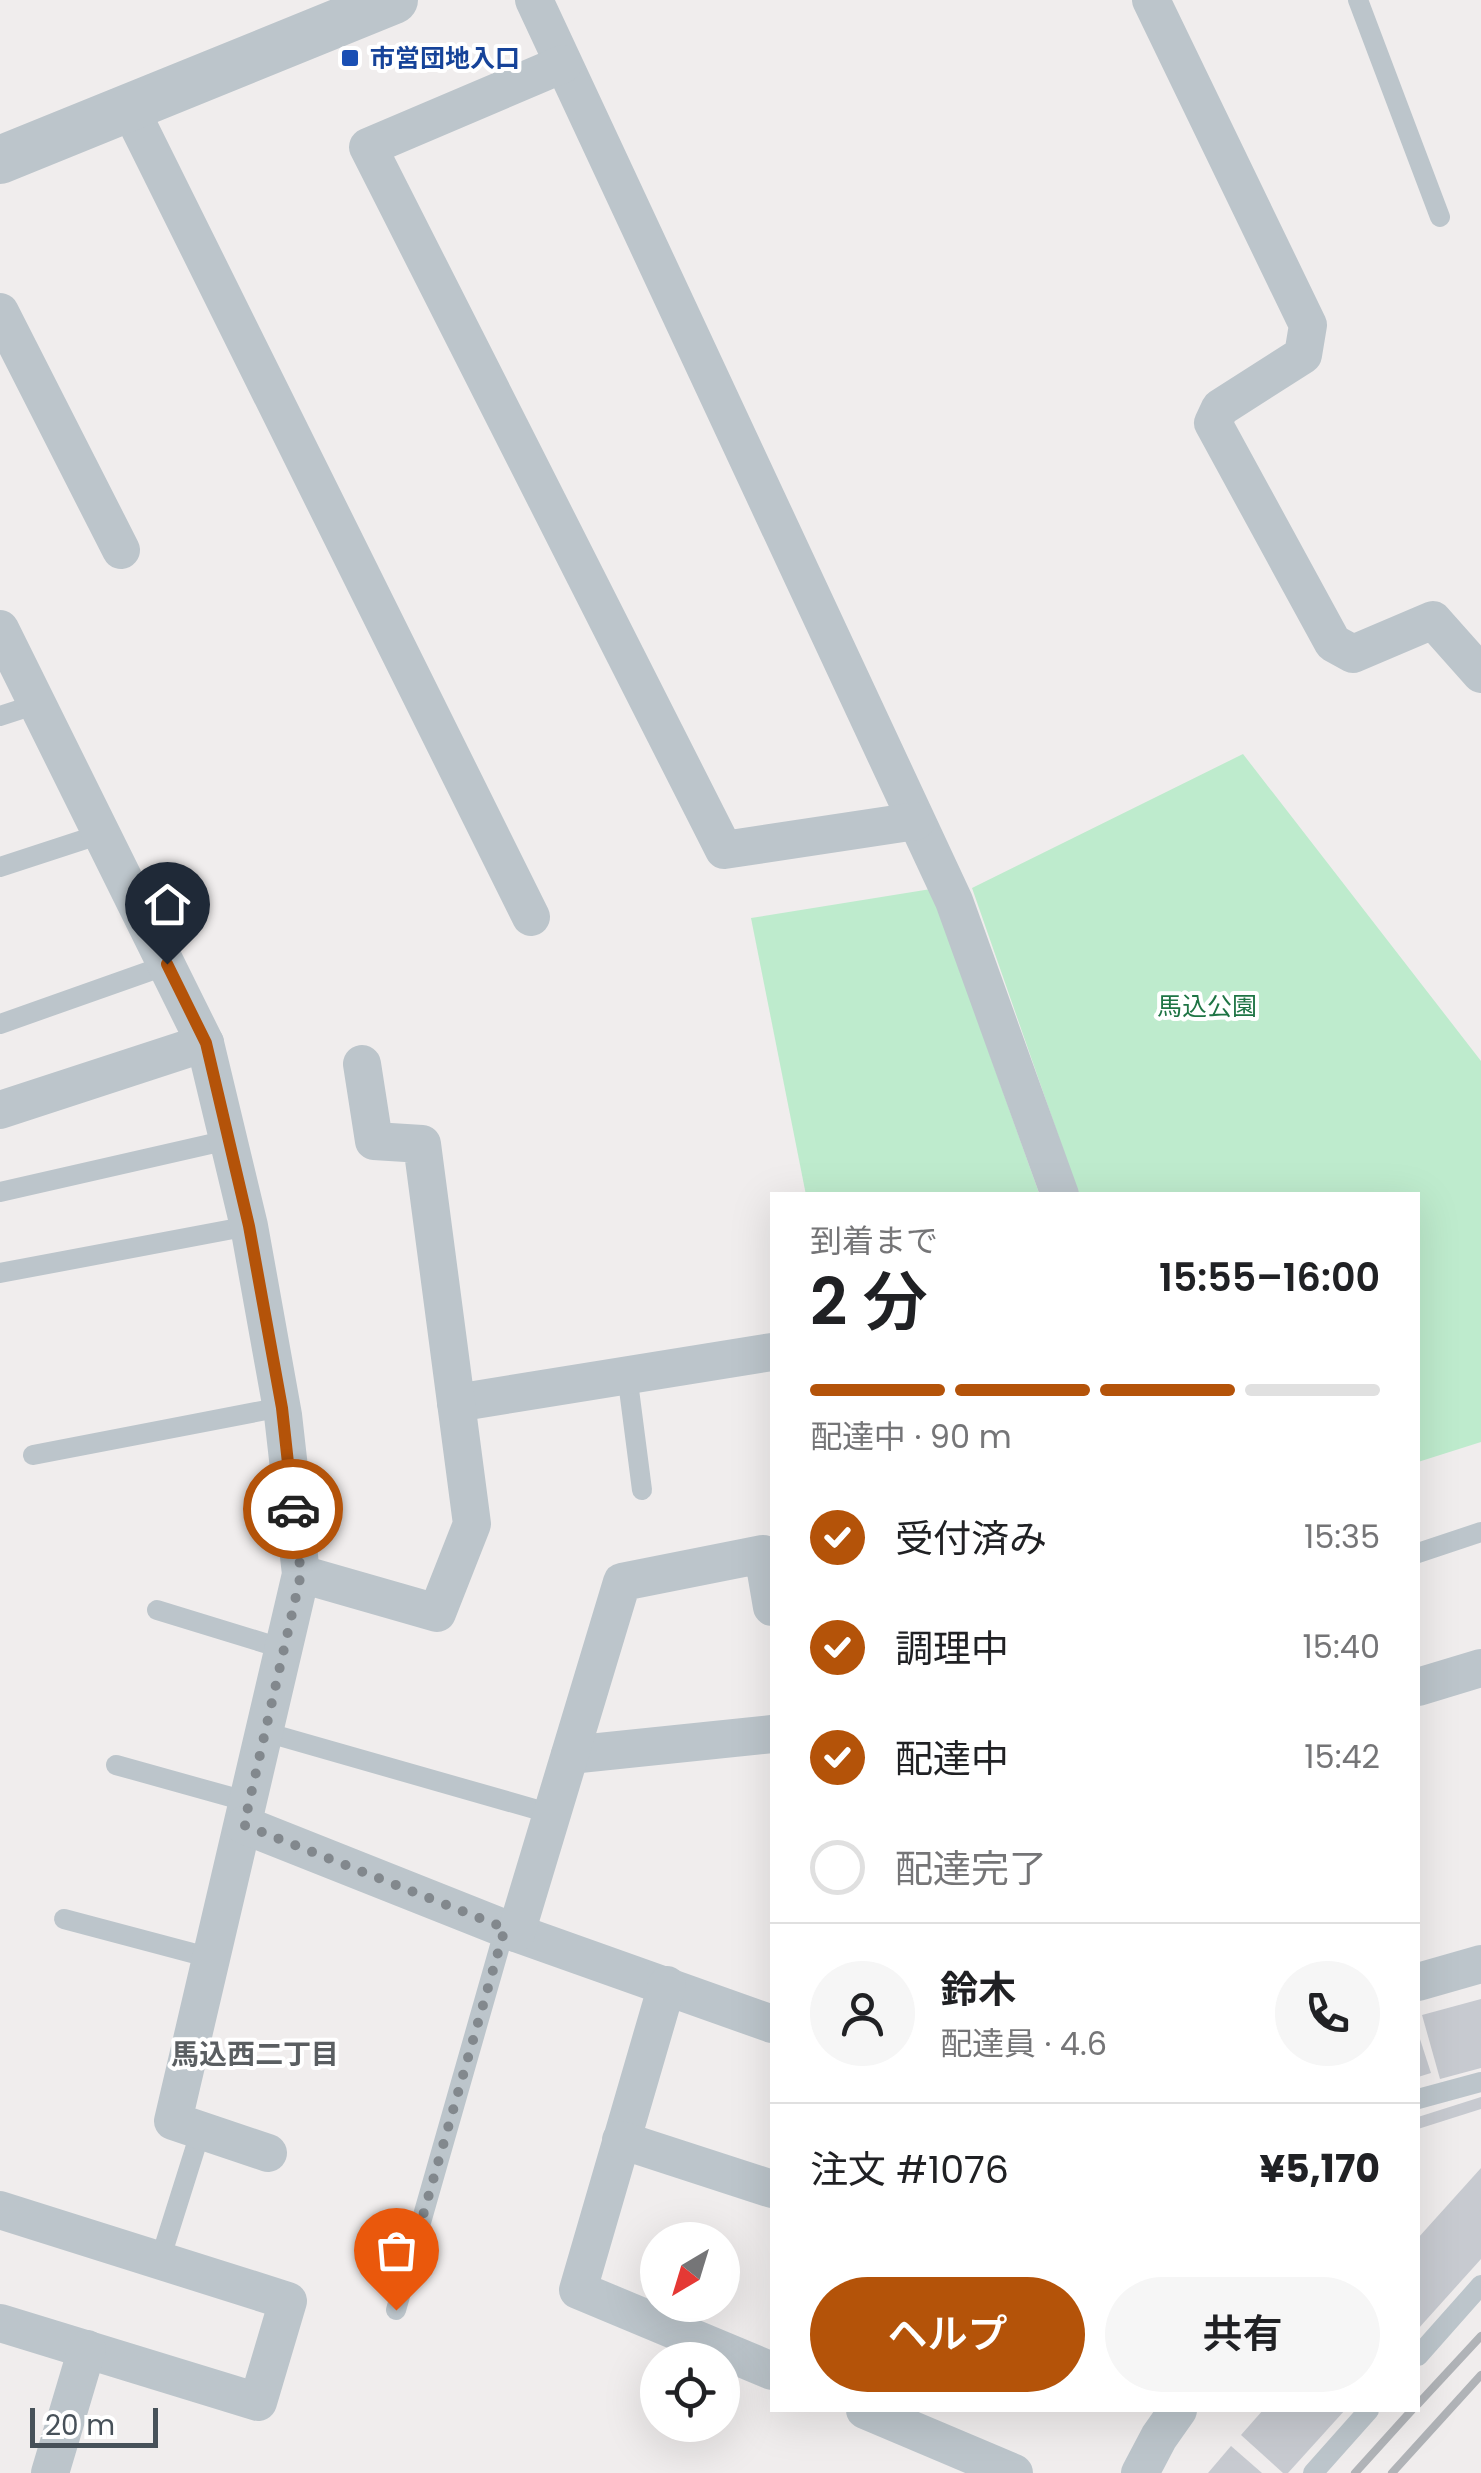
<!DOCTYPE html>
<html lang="ja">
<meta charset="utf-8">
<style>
:root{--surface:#fff;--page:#f6f6f6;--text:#202124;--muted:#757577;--line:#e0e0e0;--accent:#b45309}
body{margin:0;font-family:Poppins,"Noto Sans JP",sans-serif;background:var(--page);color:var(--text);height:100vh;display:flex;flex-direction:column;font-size:38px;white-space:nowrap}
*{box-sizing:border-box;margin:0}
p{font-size:32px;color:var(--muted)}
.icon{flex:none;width:55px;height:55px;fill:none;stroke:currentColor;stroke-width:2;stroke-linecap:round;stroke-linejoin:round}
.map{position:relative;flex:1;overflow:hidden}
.side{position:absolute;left:770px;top:1192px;width:650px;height:1220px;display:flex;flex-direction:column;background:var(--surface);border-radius:0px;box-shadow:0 10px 40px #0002}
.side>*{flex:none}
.needle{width:65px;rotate:218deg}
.controls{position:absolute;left:640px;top:2222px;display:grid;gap:20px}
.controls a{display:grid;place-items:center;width:100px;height:100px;border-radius:50%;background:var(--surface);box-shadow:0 10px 40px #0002;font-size:50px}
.scale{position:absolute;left:30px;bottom:25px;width:128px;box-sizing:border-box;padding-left:10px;border:5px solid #475159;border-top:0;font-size:28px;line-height:35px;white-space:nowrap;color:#475159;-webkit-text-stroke:8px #fff;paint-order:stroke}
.pin{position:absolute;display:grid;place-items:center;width:85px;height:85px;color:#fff;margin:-102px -42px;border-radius:50% 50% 50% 0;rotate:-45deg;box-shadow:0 0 10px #0007}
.pin .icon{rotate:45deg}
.courier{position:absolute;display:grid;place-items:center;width:100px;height:100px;margin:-50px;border:8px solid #b45309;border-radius:50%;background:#fff;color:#222;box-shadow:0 2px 12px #0007}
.summary em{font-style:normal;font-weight:600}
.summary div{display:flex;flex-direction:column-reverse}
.summary{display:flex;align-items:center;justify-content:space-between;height:170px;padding:0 40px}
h1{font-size:65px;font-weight:600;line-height:75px}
.bar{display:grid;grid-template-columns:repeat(4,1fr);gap:15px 10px;align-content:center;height:120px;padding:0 40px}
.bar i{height:12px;border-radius:8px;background:var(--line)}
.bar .active{background:var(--accent)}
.bar p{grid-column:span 4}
.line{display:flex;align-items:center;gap:25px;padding:0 40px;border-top:2px solid var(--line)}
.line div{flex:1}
.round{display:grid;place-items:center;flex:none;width:105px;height:105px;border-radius:52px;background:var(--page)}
ol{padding:0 40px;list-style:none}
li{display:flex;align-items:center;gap:30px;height:110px}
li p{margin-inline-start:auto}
li .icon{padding:10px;border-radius:50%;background:var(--accent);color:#fff;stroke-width:4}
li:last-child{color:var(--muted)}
li i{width:55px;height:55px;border:5px solid var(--line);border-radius:50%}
.cta{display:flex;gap:20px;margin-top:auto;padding:20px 40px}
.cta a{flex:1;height:115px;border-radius:60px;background:var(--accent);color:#fff;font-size:40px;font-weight:600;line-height:115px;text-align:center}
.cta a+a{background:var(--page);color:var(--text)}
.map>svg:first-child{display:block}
</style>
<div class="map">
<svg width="1481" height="2473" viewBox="0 0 1481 2473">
<rect width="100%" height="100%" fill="#f0eded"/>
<!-- green -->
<g fill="#beebcd">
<path d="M1243,754l238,307v381l-63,20v-267h-339l-107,-307z"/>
<path d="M931,889l108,304 -15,2h-218l-55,-277z"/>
</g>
<!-- building -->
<g fill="#c7cad0">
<path d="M1481,1999v69l-41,11 -18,-64z"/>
<path d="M1418,2033l13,40 -13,4z"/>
<path d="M1481,2097v12l-63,20v-12z"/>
<path d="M1481,2168v91l-63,70v-91z"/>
<path d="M1263,2410h82l-57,63h-5l-42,-38z"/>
<path d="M1231,2446l31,27h-54z"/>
</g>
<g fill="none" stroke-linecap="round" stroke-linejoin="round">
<!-- service -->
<g stroke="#bcc5cb" stroke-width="20">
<path d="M1358,0l82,217"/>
<path d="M0,716l37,-12"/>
<path d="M0,867l101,-33"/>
<path d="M0,1024l167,-59"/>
<path d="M0,1192l228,-52"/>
<path d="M0,1273l249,-47"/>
<path d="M627,1374l15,116"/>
<path d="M33,1455l249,-48"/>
<path d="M1418,1553l63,-21"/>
<path d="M157,1610l127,39"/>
<path d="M265,1732l287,82"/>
<path d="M116,1765l133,37"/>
<path d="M64,1919l147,39"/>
<path d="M1418,2099l63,-17"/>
<path d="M160,2260l41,-130"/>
<path d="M396,2310l109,-382"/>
<path d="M1418,2356l63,-71"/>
<path d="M1313,2473l56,-63"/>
</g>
<!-- minor -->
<g stroke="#bcc5cb" stroke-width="38">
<path d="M534,0l420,901 106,294"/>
<path d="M1151,0l157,325 -5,30 -83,53 -7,15 120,220 20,11 80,-34 48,54"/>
<path d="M563,64l-195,83 356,703 192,-29"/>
<path d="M129,107l402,810"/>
<path d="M0,312l121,238"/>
<path d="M0,629l205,414 44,183 34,189 18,159 -128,547 95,32"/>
<path d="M0,1110l205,-67"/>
<path d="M456,1403l316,-51"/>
<path d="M301,1574l136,39 35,-89 -50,-380 -48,-3 -12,-77"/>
<path d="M1418,1687l63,-19"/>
<path d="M570,1755l202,-21"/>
<path d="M244,1825l272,108 256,91"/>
<path d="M516,1933l106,-351 141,-28 9,53"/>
<path d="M1418,1982l63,-18"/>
<path d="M667,1985l-89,305 194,81"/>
<path d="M621,2140l151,49"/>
<path d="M0,2210l288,91 -30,101 -258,-79"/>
<path d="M865,2410l149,63"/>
<path d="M50,2473l37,-124"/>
<path d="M1140,2473l19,-36 19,-27"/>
</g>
<!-- tertiary -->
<path stroke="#bcc5cb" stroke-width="48" d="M0,160l394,-160"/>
<!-- rail -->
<g stroke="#b0b3b7" stroke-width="8">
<path d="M1418,2404l63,-68"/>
<path d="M1355,2473l57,-63"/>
<path d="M1392,2473l89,-98"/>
</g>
</g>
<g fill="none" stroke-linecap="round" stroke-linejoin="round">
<!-- done -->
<path stroke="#82888d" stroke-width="10" stroke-dasharray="0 18" d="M293,1509l8,65 -57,251 261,103 -109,382"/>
<!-- route -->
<path stroke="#b45309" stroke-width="12" d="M167,964l39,79 43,183 33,182 11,101"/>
</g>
<!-- markers -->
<rect fill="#1a4fb4" stroke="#fff" stroke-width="4" x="340" y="48" width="20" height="20" rx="5"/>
<g text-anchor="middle" stroke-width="8" stroke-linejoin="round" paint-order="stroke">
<!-- transit labels -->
<g font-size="25" font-weight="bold" fill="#164399" stroke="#fff" text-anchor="start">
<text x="370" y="67">市営団地入口</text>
</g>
<!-- park labels -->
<g font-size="25" fill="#1e7444" stroke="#fff">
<text x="1207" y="1015">馬込公園</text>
</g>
<!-- neighbourhood labels -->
<g font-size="28" font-weight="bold" fill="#5a5e61" stroke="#fff">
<text x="255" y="2064">馬込西二丁目</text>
</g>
</g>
</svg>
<div class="controls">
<a><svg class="needle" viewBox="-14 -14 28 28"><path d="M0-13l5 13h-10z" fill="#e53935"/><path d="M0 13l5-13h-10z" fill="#757577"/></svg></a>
<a><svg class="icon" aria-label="locate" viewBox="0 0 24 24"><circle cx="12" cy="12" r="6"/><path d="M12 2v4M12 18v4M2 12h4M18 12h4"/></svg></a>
</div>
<div class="scale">20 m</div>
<div class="pin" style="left:396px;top:2310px;background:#ea580c"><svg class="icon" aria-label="bag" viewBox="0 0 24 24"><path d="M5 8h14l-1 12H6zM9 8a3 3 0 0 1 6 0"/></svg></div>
<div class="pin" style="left:167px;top:964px;background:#1f2937"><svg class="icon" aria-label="home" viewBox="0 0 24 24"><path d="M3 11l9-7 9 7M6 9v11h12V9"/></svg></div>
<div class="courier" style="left:293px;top:1509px"><svg class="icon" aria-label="car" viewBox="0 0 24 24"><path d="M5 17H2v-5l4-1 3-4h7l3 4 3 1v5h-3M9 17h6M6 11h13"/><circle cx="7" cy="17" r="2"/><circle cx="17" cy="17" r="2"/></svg></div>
<section class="side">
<div class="summary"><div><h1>2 分</h1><p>到着まで</p></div><em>15:55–16:00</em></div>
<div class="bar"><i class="active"></i><i class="active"></i><i class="active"></i><i></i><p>配達中 · 90 m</p></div>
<ol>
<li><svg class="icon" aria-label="check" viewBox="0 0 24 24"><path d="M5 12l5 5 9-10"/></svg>受付済み<p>15:35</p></li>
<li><svg class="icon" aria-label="check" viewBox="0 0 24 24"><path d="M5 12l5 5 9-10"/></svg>調理中<p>15:40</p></li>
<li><svg class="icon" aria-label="check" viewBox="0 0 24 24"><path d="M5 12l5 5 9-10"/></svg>配達中<p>15:42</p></li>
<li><i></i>配達完了</li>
</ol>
<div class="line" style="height:180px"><a class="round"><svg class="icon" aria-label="person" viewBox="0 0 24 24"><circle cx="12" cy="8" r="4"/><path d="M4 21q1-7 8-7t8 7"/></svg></a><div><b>鈴木</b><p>配達員 · 4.6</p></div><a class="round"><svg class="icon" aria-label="phone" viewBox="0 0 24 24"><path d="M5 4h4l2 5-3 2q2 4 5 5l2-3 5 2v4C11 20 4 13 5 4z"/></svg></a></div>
<div class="line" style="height:130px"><div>注文 #1076</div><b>¥5,170</b></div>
<div class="cta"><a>ヘルプ</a><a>共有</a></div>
</section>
</div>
